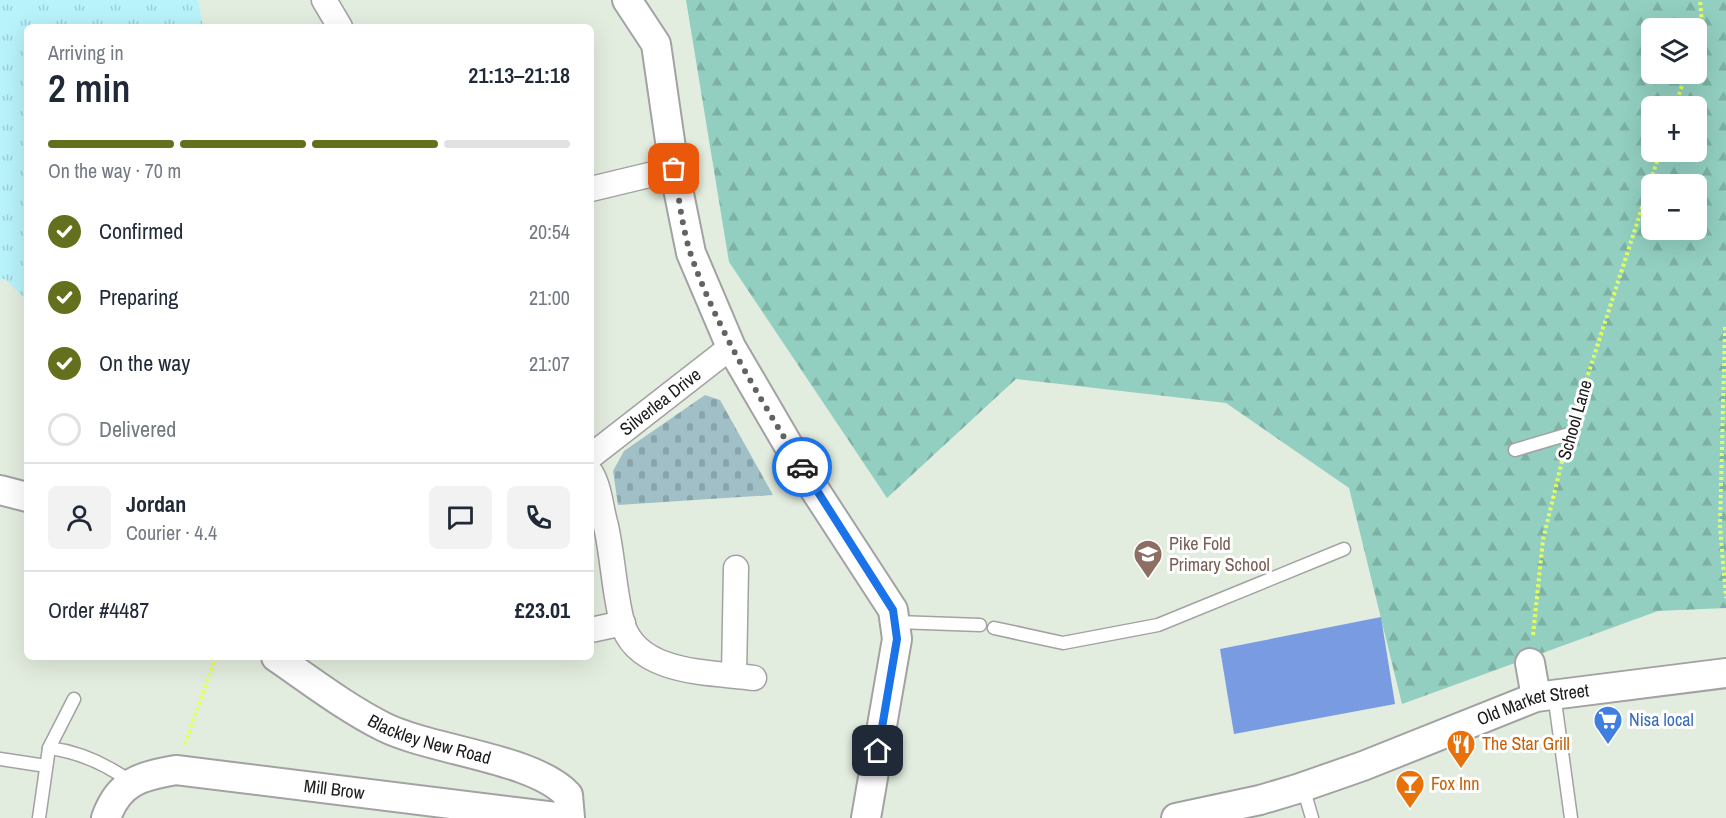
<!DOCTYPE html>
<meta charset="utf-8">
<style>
:root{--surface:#fff;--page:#f2f2f3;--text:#1f2937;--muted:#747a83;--line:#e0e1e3;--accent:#65701e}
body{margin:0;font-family:"Archivo Narrow",sans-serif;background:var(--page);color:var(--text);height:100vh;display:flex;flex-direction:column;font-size:22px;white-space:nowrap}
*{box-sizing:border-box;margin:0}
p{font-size:20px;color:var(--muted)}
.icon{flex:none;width:33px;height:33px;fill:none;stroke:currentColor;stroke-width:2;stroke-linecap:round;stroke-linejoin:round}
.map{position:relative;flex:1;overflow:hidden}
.sheet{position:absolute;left:24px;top:24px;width:570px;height:636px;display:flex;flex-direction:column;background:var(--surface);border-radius:9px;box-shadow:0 6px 24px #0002}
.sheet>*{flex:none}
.tools{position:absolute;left:1641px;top:18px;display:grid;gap:12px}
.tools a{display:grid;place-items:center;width:66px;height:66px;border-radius:9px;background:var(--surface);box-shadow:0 6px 24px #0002;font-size:30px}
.pin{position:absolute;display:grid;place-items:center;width:51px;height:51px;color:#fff;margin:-26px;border-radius:12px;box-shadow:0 3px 9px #0006}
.courier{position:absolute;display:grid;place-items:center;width:60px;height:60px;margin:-30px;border:4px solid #1a73e8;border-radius:50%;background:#fff;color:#222;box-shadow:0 2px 8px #0007}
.summary em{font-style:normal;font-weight:600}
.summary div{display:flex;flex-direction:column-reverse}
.summary{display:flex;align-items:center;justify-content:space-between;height:102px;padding:0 24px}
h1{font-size:39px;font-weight:600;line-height:45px}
.bar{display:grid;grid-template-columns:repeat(4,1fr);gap:9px 6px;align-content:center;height:72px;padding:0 24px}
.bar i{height:8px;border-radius:4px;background:var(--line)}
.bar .active{background:var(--accent)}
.bar p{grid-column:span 4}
.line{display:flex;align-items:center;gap:15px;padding:0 24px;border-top:2px solid var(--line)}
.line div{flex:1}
.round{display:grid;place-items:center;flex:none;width:63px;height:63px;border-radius:9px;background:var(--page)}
ol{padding:0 24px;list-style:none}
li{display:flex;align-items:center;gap:18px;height:66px}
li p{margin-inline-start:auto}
li .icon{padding:6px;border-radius:50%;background:var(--accent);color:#fff;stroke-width:4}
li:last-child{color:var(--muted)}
li i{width:33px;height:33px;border:3px solid var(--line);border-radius:50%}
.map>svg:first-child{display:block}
</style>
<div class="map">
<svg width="1726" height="818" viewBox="0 0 1726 818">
<defs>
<pattern id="forest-firs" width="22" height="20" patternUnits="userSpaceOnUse" patternTransform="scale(1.5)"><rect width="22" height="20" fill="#92cfc0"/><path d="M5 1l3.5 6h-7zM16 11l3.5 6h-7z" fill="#7db1a4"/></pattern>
<pattern id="cemetery-stones" width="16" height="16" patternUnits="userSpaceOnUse" patternTransform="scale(1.5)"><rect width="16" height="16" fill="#a0bfc7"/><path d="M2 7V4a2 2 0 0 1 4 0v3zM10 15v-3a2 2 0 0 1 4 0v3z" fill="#89a4aa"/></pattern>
<pattern id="park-tufts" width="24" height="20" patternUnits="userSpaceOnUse" patternTransform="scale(1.5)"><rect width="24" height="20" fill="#b8f2fb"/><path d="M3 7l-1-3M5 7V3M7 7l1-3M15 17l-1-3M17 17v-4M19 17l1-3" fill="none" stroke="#9ecfd7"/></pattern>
</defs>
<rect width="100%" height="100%" fill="#e3eddf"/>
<!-- forest -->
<path fill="url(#forest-firs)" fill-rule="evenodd" d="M686,0h1040v608l-68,3 -256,93 -53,-216 -123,-85 -210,-24 -129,119 -158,-236zM1652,28h44v46h-44zM1652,106h44v46h-44zM1652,184h44v46h-44z"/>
<!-- cemetery -->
<path fill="url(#cemetery-stones)" d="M705,395l15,5 53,95 -155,10 -5,-34 11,-20z"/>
<!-- park -->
<path fill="url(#park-tufts)" d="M0,0h198l5,27h-176v274l-22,-22h-5z"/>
<!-- pitch -->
<path fill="#799be1" d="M1381,617l14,87 -161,30 -14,-85z"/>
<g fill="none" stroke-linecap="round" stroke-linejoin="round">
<!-- service casing -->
<g stroke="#a2a2a2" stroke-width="15">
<g id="service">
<path d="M1515,450l54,-16"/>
<path d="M897,622l83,3"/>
<path d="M994,628l69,15 95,-18 186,-76"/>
<path d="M1554,694l17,124"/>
<path d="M49,748c31,4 57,16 82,34"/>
<path d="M0,759l46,7"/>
<path d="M1303,787l9,31"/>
<path d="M39,818l10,-70 25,-49"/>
</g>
</g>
<!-- minor casing -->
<g stroke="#a2a2a2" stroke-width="27">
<g id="minor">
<path d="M324,0l16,27"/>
<path d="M591,189l83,-20"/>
<path id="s1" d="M591,456l140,-109"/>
<path d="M591,473c9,15 10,36 15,53 7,32 8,65 16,96 14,53 89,50 132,56"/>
<path d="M591,630l32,-7"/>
<path d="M734,675l2,-107"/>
</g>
</g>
<!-- tertiary casing -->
<g stroke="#a2a2a2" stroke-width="32">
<g id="tertiary">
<path d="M627,0l29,44 18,125 17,84 40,94 80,137 82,126 4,29 -31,179"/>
<path d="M0,490l27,7"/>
<path id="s2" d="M276,657c35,24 70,51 108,70 49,24 150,31 184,68l2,23"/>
<path d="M1530,663l6,34"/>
<path id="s3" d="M106,818c13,-37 34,-41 70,-48l388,48"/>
<path id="s4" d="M1176,818l84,-18 37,-11 66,-23 173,-69 190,-24"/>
</g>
</g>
<!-- path -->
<g stroke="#e5ff5f" stroke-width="4" stroke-dasharray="3 3" stroke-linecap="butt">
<path d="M1696,40l6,-17 -2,-23"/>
<path d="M1675,106l11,-32"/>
<path d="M1725,327l-5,199 6,72"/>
<path d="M1575,415l85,-263"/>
<path d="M1533,635l10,-95 20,-83"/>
<path d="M185,744l31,-87"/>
</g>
<!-- service -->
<use href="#service" stroke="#fff" stroke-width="12"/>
<!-- minor -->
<use href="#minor" stroke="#fff" stroke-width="24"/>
<!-- tertiary -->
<use href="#tertiary" stroke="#fff" stroke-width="28"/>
</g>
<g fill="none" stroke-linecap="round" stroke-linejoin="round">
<!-- done -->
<path stroke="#616460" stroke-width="6" stroke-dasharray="0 10.8" d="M674,169c5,28 8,59 17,86 26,75 70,144 111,212"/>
<!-- route -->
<path stroke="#1a73e8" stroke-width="8" d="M802,467l91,143 4,29 -19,112"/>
</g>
<!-- icons -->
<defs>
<g id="school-pin" transform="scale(1.5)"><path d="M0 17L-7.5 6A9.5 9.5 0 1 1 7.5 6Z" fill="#8d6e63" stroke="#fff"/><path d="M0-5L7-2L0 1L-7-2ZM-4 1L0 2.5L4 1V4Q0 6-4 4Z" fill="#fff"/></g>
<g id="supermarket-pin" transform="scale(1.5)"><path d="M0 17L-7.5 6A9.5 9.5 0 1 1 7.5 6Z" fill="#3f7fe0" stroke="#fff"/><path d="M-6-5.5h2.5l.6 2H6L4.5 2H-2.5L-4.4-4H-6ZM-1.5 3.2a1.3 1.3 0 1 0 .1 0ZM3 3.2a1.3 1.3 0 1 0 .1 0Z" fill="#fff"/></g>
<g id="restaurant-pin" transform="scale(1.5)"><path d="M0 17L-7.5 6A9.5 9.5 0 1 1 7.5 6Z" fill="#e8710a" stroke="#fff"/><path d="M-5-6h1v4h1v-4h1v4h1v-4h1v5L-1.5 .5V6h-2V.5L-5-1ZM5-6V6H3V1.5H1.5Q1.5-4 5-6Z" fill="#fff"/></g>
<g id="bar-pin" transform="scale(1.5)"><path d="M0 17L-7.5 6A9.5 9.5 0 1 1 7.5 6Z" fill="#e8710a" stroke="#fff"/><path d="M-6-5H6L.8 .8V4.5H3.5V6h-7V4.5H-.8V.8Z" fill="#fff"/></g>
</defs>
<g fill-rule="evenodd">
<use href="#school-pin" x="1148" y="554"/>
<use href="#supermarket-pin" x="1608" y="720"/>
<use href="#restaurant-pin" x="1461" y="744"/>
<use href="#bar-pin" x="1410" y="784"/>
</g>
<g text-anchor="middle" stroke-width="6" stroke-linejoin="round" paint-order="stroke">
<!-- street labels -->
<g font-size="18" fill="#1b1b1b" stroke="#fff">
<text dy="6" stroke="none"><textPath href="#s1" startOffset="88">Silverlea Drive</textPath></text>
<text transform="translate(1575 420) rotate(-74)" y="6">School Lane</text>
<text dy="6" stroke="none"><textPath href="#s4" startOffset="376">Old Market Street</textPath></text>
<text dy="6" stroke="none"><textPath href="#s2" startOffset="176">Blackley New Road</textPath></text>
<text dy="6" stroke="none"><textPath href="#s3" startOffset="250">Mill Brow</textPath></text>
</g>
<!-- education labels -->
<g font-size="18" fill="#785e54" stroke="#fff" text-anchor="start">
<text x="1169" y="550">Pike Fold<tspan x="1169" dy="21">Primary School</tspan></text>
</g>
<!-- shop labels -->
<g font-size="18" fill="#366cbe" stroke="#fff" text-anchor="start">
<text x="1629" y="726">Nisa local</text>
</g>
<!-- food labels -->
<g font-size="18" fill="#c56008" stroke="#fff" text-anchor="start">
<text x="1482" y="750">The Star Grill</text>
<text x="1431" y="790">Fox Inn</text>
</g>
</g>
</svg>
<div class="tools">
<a><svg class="icon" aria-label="layers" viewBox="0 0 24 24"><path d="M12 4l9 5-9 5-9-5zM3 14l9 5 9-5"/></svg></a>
<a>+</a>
<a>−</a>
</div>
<div class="pin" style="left:674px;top:169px;background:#ea580c"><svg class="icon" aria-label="bag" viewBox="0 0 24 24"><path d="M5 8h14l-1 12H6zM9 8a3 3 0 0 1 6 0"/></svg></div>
<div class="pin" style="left:878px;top:751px;background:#1f2937"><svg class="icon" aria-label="home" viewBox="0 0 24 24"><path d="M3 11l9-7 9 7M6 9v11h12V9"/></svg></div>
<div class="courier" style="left:802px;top:467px"><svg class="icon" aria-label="car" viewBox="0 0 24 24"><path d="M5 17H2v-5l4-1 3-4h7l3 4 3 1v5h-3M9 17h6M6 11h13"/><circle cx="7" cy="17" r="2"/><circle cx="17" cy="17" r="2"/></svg></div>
<section class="sheet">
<div class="summary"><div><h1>2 min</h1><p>Arriving in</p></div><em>21:13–21:18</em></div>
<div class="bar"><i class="active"></i><i class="active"></i><i class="active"></i><i></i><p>On the way · 70 m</p></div>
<ol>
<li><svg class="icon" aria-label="check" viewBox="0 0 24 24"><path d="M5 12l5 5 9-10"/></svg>Confirmed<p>20:54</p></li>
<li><svg class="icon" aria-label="check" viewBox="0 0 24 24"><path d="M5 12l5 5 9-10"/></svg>Preparing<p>21:00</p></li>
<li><svg class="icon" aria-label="check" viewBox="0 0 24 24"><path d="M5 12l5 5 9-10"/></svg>On the way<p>21:07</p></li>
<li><i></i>Delivered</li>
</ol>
<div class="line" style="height:108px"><a class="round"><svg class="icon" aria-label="person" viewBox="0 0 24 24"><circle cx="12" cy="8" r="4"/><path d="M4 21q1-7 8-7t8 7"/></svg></a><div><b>Jordan</b><p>Courier · 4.4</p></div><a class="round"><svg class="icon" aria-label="chat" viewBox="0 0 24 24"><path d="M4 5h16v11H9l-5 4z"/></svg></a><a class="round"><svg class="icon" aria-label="phone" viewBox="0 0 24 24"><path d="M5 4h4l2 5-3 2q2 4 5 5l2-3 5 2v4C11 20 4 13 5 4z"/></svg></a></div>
<div class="line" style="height:78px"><div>Order #4487</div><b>£23.01</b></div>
</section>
</div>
